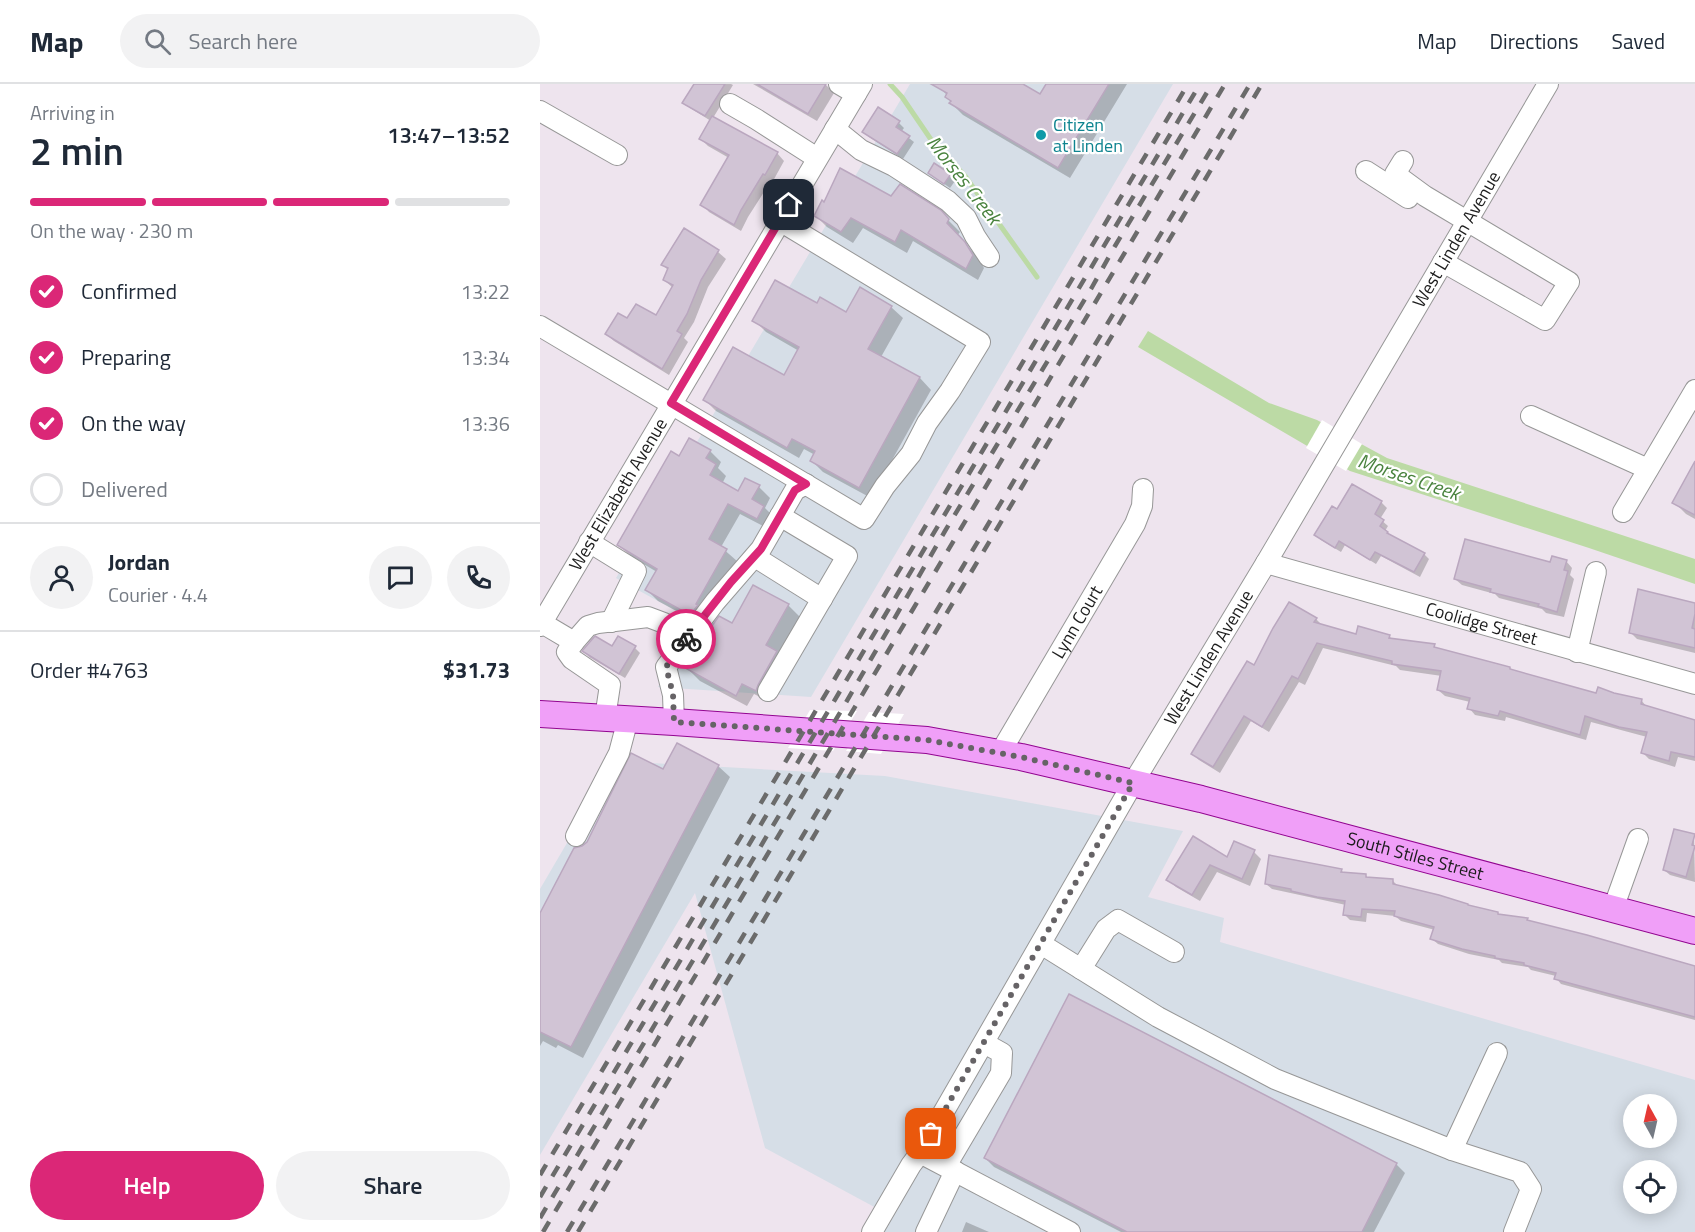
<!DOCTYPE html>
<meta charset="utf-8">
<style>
:root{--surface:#fff;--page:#f2f2f3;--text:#1f2937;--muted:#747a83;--line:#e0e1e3;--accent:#db2777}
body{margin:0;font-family:"Titillium Web",sans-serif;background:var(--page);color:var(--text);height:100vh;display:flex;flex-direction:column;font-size:22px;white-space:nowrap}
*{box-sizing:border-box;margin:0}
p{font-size:20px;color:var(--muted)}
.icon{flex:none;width:33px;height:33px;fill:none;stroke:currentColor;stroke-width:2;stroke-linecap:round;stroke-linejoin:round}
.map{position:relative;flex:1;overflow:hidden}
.sheet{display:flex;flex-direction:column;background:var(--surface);width:540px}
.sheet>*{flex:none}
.needle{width:39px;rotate:352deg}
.buttons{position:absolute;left:1083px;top:1010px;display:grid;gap:12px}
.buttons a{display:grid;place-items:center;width:54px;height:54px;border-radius:50%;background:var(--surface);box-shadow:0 3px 15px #0003;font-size:30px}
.pin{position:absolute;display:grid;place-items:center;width:51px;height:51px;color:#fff;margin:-26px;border-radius:12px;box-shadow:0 3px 9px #0006}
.courier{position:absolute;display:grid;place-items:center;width:60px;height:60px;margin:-30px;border:4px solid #db2777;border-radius:50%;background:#fff;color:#222;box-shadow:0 2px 8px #0007}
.summary em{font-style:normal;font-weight:600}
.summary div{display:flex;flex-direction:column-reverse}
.summary{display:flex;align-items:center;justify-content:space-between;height:102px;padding:0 30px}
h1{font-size:39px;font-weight:600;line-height:45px}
.bar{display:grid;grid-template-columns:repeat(4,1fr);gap:9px 6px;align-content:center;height:72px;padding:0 30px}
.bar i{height:8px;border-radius:4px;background:var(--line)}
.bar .selected{background:var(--accent)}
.bar p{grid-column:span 4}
.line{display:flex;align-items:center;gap:15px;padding:0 30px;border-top:2px solid var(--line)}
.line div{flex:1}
.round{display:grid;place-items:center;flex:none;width:63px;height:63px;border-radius:32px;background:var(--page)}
ol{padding:0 30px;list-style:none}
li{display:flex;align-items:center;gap:18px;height:66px}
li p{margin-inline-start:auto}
li .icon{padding:6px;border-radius:50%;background:var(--accent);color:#fff;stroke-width:4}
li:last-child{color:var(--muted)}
li i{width:33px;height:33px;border:3px solid var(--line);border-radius:50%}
.cta{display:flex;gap:12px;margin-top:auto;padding:12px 30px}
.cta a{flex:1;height:69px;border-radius:36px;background:var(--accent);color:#fff;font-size:24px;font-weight:600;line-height:69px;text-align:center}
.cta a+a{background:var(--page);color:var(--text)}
header{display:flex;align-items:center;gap:36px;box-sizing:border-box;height:84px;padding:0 30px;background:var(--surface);border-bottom:2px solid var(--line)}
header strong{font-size:28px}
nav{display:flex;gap:33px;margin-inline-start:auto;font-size:21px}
.search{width:420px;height:54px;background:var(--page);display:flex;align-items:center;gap:15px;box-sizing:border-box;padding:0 21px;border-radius:33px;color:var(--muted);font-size:22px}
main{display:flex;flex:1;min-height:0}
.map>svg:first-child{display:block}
</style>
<header>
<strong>Map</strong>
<div class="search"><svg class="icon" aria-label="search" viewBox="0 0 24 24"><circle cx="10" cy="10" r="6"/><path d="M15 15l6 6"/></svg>Search here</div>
<nav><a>Map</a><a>Directions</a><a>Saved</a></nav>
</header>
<main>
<section class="sheet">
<div class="summary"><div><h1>2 min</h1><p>Arriving in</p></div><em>13:47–13:52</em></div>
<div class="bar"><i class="selected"></i><i class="selected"></i><i class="selected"></i><i></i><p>On the way · 230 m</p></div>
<ol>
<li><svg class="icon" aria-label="check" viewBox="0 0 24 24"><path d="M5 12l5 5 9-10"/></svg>Confirmed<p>13:22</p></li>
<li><svg class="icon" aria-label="check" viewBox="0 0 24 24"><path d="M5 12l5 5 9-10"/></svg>Preparing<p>13:34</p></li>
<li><svg class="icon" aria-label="check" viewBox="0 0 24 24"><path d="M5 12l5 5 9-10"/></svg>On the way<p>13:36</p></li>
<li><i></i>Delivered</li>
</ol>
<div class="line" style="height:108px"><a class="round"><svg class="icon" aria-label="person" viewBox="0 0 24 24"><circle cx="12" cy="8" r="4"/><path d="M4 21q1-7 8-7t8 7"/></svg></a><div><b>Jordan</b><p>Courier · 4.4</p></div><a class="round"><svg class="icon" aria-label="chat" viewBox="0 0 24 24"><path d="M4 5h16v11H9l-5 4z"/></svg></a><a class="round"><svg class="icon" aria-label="phone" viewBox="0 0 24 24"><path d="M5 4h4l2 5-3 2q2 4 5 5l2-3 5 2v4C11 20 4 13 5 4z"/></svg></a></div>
<div class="line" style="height:78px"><div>Order #4763</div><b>$31.73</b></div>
<div class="cta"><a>Help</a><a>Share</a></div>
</section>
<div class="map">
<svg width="1155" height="1148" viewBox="0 0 1155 1148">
<rect width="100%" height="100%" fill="#eee4ee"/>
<!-- industrial -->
<g fill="#d6dee7" fill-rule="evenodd">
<path d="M370,0h263l-362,613 -153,-10 38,-65 -80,-44z"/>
<path d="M75,677l270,15 298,55 -35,66 76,21 -4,24 475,138v152h-813l9,-16 -126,-68 -70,-255 -155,262v-266zM1094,1020h32v33h-32zM1094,1086h32v33h-32z"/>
</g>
<!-- water -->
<path fill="#bcdaa5" d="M608,247l121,72 48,17 70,38 308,101v25l-106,-36 -239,-77 -212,-124z"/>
<!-- pier -->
<g fill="#fff">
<path d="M782,336l40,24 -16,27 -40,-23z"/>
<path d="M270,626l47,1 -24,40 -45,-3z"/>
<path d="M329,628l35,2 -23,40 -35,-3z"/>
</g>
<!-- shadow -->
<g fill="#0003">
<path d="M156,0h35l2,1 -20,33 64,35 7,8 -11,20h-2l-23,36 -7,14 -32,-19 -7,-8 27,-46 -21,-12 -7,-7 10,-18 -21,-13 -6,-5z"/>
<path d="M213,0h72l9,9 -17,28z"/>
<path d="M396,0h84l20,12 7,-12h80l-57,94 -107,-63 -12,-12 1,-1 -5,-5 1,-1z"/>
<path d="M359,39l5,5 -3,4 13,10 -11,17 -34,-22 -6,-5z"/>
<path d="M389,89l21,3 5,5 -5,7z"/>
<path d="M352,114l48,14 20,20 -3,4 19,19 8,13 -6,12 -65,-39 -6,12 -44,-25 -10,15 -26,-16 -11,-11z"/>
<path d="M144,146l34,22 8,7 -18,28 -14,35 -10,16 4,4 -19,33 -55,-34 -8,-7 22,-13 29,-3 15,-31 -8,-7 4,-10 -5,-5z"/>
<path d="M278,221l28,9 45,-7 12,11 -22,39 39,21 11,12 -60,108 -48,-26 -11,-11 3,-6 -11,-6 -5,9 -83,-47 -11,-11 79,-23 15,-26 -33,-19 -12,-12z"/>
<path d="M170,367l11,11 -3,6 8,8 -4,8 17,9 20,-6 11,11 -5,10 10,10 -6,11 -29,-15 -19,33 16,14 -35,64 -44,-24 -11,-11 10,-18 -27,-16 -11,-11 61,-87z"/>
<path d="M1155,384v51l-9,-5 -12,-12z"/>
<path d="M813,402l29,17 5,5 -7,11 8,7 -3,5 7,6 32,17 5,5 -9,18 -39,-21 -5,8 -31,-19 -4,7 -20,-12 -5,-5 22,-24z"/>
<path d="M1026,477l6,7 -2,7 4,4 -10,38 -18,-4 -4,-4 -43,-11 -4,-4 -33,-9 -7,-6z"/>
<path d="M248,521l12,12 -21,38 -11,46 -14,-7 -7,12 -47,-25 -12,-12 44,-44z"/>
<path d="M1155,521v48l-58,-14 -7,-7z"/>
<path d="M776,535l7,7 34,10h32l4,4 41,6 4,4 159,44 44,6 6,7 48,15v39l-17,-4 -3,10 -26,-8 -6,-6 4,-16 -56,-15 -5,18 -80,-23 -1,4 -30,-6 -6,-7 1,-6 -25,-6 -7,-6 4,-14 -42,-6 -4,-4 -73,-18 -18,37 -6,-3 -30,50 -18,-11 -31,52 -21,-13 -6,-6 62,-87z"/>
<path d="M72,564h23l5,5 -15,25 -36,-21 -5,-6z"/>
<path d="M178,682l12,11 -147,281 -25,-13 -2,3 -13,-7 -3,5v-130l43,-68 81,-77z"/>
<path d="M1154,752l1,46 -25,-7 -6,-5z"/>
<path d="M653,754l35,21 26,-7 7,7 -11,27 -33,-14 -17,29 -24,-14 -8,-7z"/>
<path d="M801,786l3,3 21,2 4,4 24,2 6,6 98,26 3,3 27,4 3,2 165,45v53l-134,-36 -5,-6v-2l-25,-6 -3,-3 -26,-4 -3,-3 -30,-6 -31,-10 -6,-5 3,-9 -34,-9 -6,-5 -28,-3 -1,9 -16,-2 -5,-5 1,-10 -74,-16 -6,-5z"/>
<path d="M529,912l327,168 9,9 -31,59h-253l-127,-65 -9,-9z"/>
<path d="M426,1138l23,10h-27z"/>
</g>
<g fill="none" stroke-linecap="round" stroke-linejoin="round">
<!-- stream -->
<path stroke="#bcdaa5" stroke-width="5" d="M350,0l12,13 30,44 33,35 72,101"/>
</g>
<!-- building -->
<g fill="#d1c4d5" stroke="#baa7bf" stroke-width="1.5">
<path d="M154,0h31l-20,32 -23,-13z"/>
<path d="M217,0h69l-18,30z"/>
<path d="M391,0h92l17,10 6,-10h63l-51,84 -109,-65 2,-2 -6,-4 2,-4z"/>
<path d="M338,23l22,14 -4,6 14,9 -13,18 -35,-22z"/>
<path d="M172,32l66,36 -13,23 -2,-1 -22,36 -7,15 -34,-20 29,-50 -30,-16z"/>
<path d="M394,79l17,11 -7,10 -16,-11z"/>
<path d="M300,84l51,28 9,-12 41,26 8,9 -2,4 18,19 8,13 -7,14 -65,-39 -6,12 -44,-24 -10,14 -27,-16 8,-16 2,2z"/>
<path d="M144,144l35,22 -18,30 -14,34 -10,17 5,3 -20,35 -57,-35 13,-21 9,5 9,-14 20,11 17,-30 -10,-5 5,-12 -7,-3z"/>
<path d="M235,196l42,23 3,-6 26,15 14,-25 32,19 -24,43 52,28 -61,111 -49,-27 5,-10 -23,-12 -5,9 -84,-48 30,-53 51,28 15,-28 -47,-26z"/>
<path d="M149,354l22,12 -5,8 10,6 -6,11 28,16 7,-13 15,7 -8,14 12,7 -7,13 -29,-15 -19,35 18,10 -31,55 2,1 -8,10 -45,-25 12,-21 -40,-24 54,-94 8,5z"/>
<path d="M1155,377v54l-23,-12z"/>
<path d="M812,400l30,17 -7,13 9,6 -4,6 8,6 -1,1 38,20 -11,19 -39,-20 -5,8 -31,-19 -4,7 -21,-13 18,-29 5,3z"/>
<path d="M925,455l85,23 2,-6 15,4 -3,10 4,1 -11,41 -19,-6 1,-2 -49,-12 1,-3 -37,-10z"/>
<path d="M213,501l36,19 -23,41 11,6 -19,34 -2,6 -14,-7 -6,12 -49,-27 20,-36 12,-17 13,7z"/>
<path d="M1098,505l57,14v11l-3,14 3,1v19l-66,-15z"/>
<path d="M749,518l28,16 -3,4 42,12 2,-8 32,9 -1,3 46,6 -1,3 76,20v2l86,24 2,-6 16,6 28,6 -1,5 54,16v37l-24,-5 -2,9 -28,-8 6,-21 -28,-5 -34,-11 -5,19 -80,-24 -2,5 -31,-7 3,-11 -33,-8 4,-19 -49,-7v-3l-75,-18 -19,36 -6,-3 -30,51 -18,-11 -31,51 -22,-13 56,-93 7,4 19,-37z"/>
<path d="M55,552l17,10 6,-10 18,10 -17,28 -37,-23z"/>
<path d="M137,659l42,22 -148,282 -31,-15v-119l34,-65 8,-2 5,-4 44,-89 32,16z"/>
<path d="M1134,745l21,5 -3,11 3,1 -9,31 -23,-7z"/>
<path d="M653,752l34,21 7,-16 21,9 -13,29 -32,-14 -18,30 -26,-15z"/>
<path d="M729,771l73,14 -1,3 25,2v3l27,2v5l46,11 29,9v1l30,7v2l30,4 -1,2 60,15 108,31v51l-141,-38 2,-6 -32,-8v-2l-29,-5v-2l-33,-7 -32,-10 4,-12 -40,-11 1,-5 -33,-2 -1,8 -18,-2 2,-14 -28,-4 -26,-6v-2l-26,-5z"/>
<path d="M529,910l328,169 -35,69h-235l-143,-74z"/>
</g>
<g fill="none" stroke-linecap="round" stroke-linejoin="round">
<!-- minor casing -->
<g stroke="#979797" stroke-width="22">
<g id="minor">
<path d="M299,0l17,10"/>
<path d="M190,20l26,15 61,39"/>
<path d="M0,27l77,44"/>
<path d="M295,45l26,21 33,16 54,35 18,17 9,18 14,21"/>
<path d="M863,77l-8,13 30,22 144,86 -24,38 -102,-58"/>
<path d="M826,87l42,27"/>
<path d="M0,242l324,193 21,-33 26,-32 16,-31 23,-32 30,-49 -200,-121"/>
<path d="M991,332l117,53"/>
<path d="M1083,428l72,-122"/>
<path d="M49,458l47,29 -25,51"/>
<path d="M215,473l67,42"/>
<path id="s1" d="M726,479l429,121"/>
<path d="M2,539l32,19 14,-16 10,-3 50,-6 16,6"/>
<path id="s2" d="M0,542l322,-542"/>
<path d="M34,558l-7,10 5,7 38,26 -5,33"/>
<path d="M1037,568l19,-80"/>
<path d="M228,607l79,-135 -67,-40"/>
<path d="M134,638l-1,-27 -7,-28 49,-65 46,-53 34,-59 11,-6"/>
<path id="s3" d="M460,669l135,-229 7,-18 1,-17"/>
<path d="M36,752l43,-83 9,-34"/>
<path d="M1073,825l25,-70"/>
<path d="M501,860l117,73 117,62 177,71 68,22 11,17 -17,43"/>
<path d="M541,885l25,-40 12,-9 56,32"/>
<path d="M912,1066l45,-97"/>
<path d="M380,1069l150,79"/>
<path d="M406,1082l55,-93 1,-20 -18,-10"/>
<path id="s4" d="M332,1148l39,-67 9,-12 213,-370 133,-220 282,-479"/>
<path d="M386,1148l29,-61"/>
</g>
</g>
<!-- major casing -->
<g stroke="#920590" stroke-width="28">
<g id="major">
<path id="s5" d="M0,630l134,8 253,18 94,17 180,42 494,132"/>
</g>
</g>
<!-- minor -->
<use href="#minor" stroke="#fff" stroke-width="20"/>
<!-- major -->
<use href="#major" stroke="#f09ff8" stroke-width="26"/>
<!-- rail -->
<g stroke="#6b6b6b" stroke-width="4.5" stroke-dasharray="12 12" stroke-linecap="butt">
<path d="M0,1091l648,-1091"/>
<path d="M0,1113l660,-1113"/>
<path d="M0,1134l301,-507 104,-180 146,-242 24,-43 97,-162"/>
<path d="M3,1148l682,-1148"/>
<path d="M27,1148l683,-1148"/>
<path d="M38,1148l684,-1148"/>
</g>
</g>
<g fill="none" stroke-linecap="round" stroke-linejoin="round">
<!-- done -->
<path stroke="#666366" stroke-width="6" stroke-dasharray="0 10.8" d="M146,555l-20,28 7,27 1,28 253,18 94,17 112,26 -202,351"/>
<!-- route -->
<path stroke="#db2777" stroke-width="8" d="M146,555l45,-57 30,-33 34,-59 11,-6 -135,-81 118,-198"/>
</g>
<!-- markers -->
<circle fill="#0f9aa8" stroke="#fff" stroke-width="2" cx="501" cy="51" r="6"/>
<g text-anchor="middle" stroke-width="4.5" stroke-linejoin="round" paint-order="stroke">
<!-- culture labels -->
<g font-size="18" fill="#0d838f" stroke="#fff" text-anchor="start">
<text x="513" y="47">Citizen<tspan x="513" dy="21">at Linden</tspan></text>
</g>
<!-- street labels -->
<g font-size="18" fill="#1d1d1d" stroke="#fff">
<text dy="6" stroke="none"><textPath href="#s4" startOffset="1152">West Linden Avenue</textPath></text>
<text dy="6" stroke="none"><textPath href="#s2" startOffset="153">West Elizabeth Avenue</textPath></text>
<text dy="6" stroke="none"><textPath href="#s3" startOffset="152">Lynn Court</textPath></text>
<text dy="6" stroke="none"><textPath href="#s1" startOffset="224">Coolidge Street</textPath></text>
<text dy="6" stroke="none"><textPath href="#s4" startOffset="666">West Linden Avenue</textPath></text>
<text dy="6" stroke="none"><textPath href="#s5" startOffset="890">South Stiles Street</textPath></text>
</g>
<!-- water labels -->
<g font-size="20" font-style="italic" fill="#49833e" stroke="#fff">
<text transform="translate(424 96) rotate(52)" y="7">Morses Creek</text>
<text transform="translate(869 393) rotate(19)" y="7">Morses Creek</text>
</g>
</g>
</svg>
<div class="buttons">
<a><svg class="needle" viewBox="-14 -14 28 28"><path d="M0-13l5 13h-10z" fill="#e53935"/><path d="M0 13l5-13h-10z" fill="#747a83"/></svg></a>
<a><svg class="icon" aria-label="locate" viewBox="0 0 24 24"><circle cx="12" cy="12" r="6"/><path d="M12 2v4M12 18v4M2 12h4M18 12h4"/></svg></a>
</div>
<div class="pin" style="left:391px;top:1050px;background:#ea580c"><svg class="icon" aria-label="bag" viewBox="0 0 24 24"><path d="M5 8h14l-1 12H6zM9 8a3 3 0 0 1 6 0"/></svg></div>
<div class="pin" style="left:249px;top:121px;background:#1f2937"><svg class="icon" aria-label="home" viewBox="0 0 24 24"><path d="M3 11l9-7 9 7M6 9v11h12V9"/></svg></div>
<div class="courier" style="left:146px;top:555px"><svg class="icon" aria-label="bike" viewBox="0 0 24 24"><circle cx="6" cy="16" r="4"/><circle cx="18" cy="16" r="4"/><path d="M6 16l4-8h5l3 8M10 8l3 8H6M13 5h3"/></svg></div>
</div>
</main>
